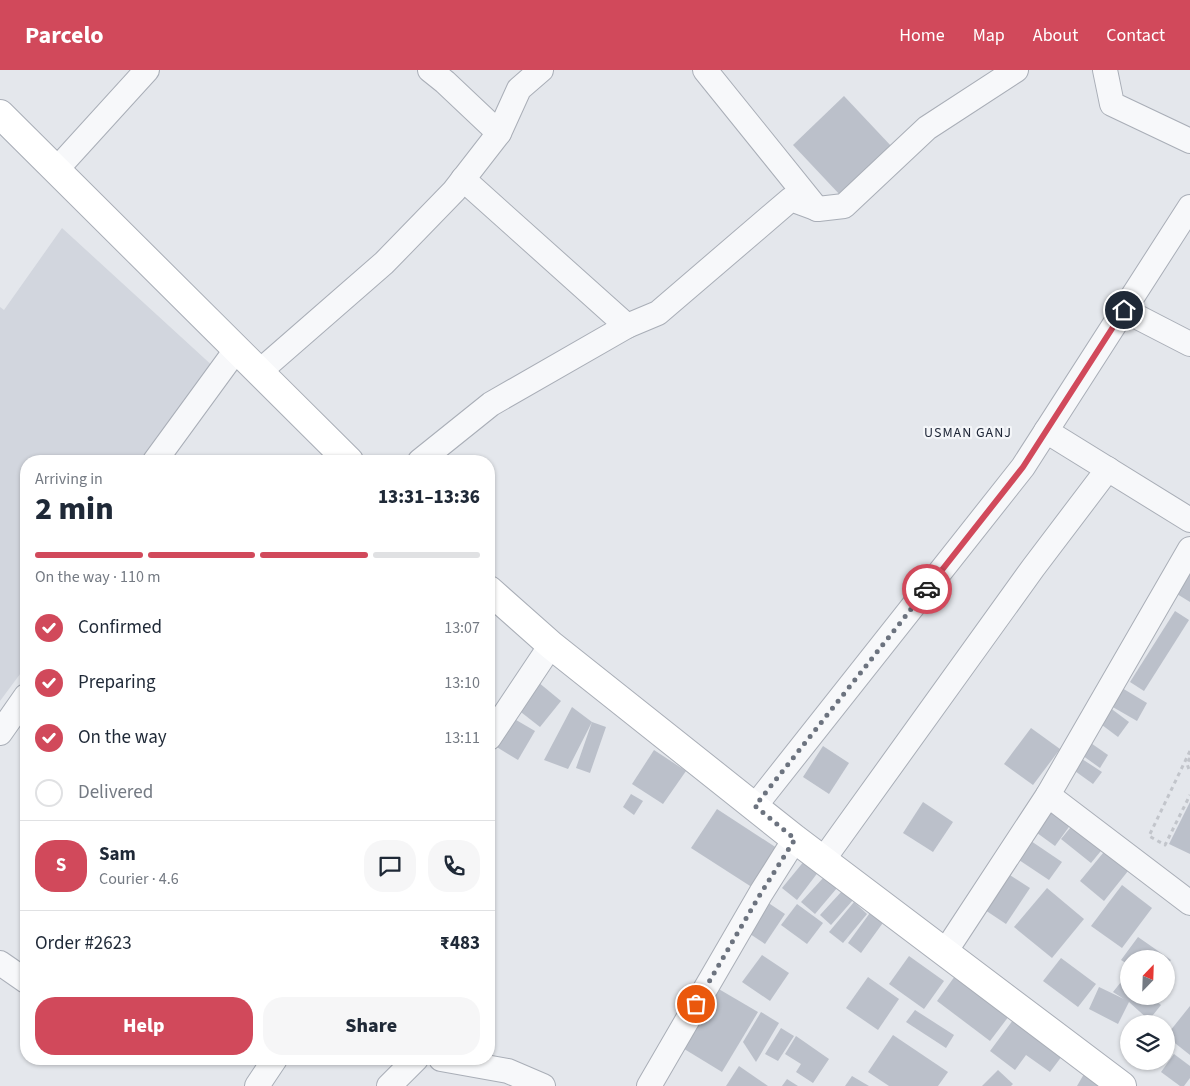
<!DOCTYPE html>
<meta charset="utf-8">
<style>
:root{--surface:#fff;--page:#f6f6f7;--text:#1f2937;--muted:#747a83;--line:#e0e1e3;--accent:#d1495b}
body{margin:0;font-family:"Source Sans 3",sans-serif;background:var(--page);color:var(--text);height:100vh;display:flex;flex-direction:column;font-size:19px;white-space:nowrap}
*{box-sizing:border-box;margin:0}
p{font-size:16px;color:var(--muted)}
.icon{flex:none;width:28px;height:28px;fill:none;stroke:currentColor;stroke-width:2;stroke-linecap:round;stroke-linejoin:round}
.map{position:relative;flex:1;overflow:hidden}
.side{position:absolute;left:20px;top:385px;width:475px;height:610px;display:flex;flex-direction:column;background:var(--surface);border-radius:20px;box-shadow:0 1px 4px #0004}
.side>*{flex:none}
.needle{width:32px;rotate:23deg}
.tools{position:absolute;left:1120px;top:880px;display:grid;gap:10px}
.tools a{display:grid;place-items:center;width:55px;height:55px;border-radius:50%;background:var(--surface);box-shadow:0 1px 4px #0004;font-size:25px}
.pin{position:absolute;display:grid;place-items:center;width:42px;height:42px;color:#fff;margin:-21px;border:2px solid #fff;border-radius:50%;box-shadow:0 1px 5px #0007}
.courier{position:absolute;display:grid;place-items:center;width:50px;height:50px;margin:-25px;border:4px solid #d1495b;border-radius:50%;background:#fff;color:#222;box-shadow:0 1px 6px #0007}
.head em{font-style:normal;font-weight:800}
.head div{display:flex;flex-direction:column-reverse}
.head{display:flex;align-items:center;justify-content:space-between;height:85px;padding:0 15px}
h1{font-size:32px;font-weight:800;line-height:38px}
.bar{display:grid;grid-template-columns:repeat(4,1fr);gap:8px 5px;align-content:center;height:60px;padding:0 15px}
.bar i{height:6px;border-radius:4px;background:var(--line)}
.bar .active{background:var(--accent)}
.bar p{grid-column:span 4}
.line{display:flex;align-items:center;gap:12px;padding:0 15px;border-top:1px solid var(--line)}
.line div{flex:1}
.round{display:grid;place-items:center;flex:none;width:52px;height:52px;border-radius:20px;background:var(--page)}
ol{padding:0 15px;list-style:none}
li{display:flex;align-items:center;gap:15px;height:55px}
li p{margin-inline-start:auto}
li .icon{padding:5px;border-radius:50%;background:var(--accent);color:#fff;stroke-width:4}
li:last-child{color:var(--muted)}
li i{width:28px;height:28px;border:2px solid var(--line);border-radius:50%}
.primary-button{display:flex;gap:10px;margin-top:auto;padding:10px 15px}
.primary-button a{flex:1;height:58px;border-radius:20px;background:var(--accent);color:#fff;font-size:20px;font-weight:800;line-height:58px;text-align:center}
.primary-button a+a{background:var(--page);color:var(--text)}
header{display:flex;align-items:center;gap:30px;box-sizing:border-box;height:70px;padding:0 25px;background:var(--accent);color:#fff}
header strong{font-size:24px}
nav{display:flex;gap:28px;margin-inline-start:auto;font-size:18px}
.map>svg:first-child{display:block}
</style>
<header>
<strong>Parcelo</strong>
<nav><a>Home</a><a>Map</a><a>About</a><a>Contact</a></nav>
</header>
<div class="map">
<svg width="1190" height="1016" viewBox="0 0 1190 1016">
<rect width="100%" height="100%" fill="#e4e7ec"/>
<!-- built -->
<path fill="#d2d6de" d="M62,158l154,141 -70,92h-120v205l-26,35v-394l4,3z"/>
<!-- building -->
<g fill="#bbc0ca">
<path d="M844,26l48,51 -51,49 -48,-51z"/>
<path d="M1190,502v30l-13,-8z"/>
<path d="M1175,541l14,9 -45,71 -14,-9z"/>
<path d="M538,612l23,19 -21,26 -23,-18z"/>
<path d="M1122,618l25,15 -10,18 -26,-15z"/>
<path d="M572,637l20,15 14,5 -16,46 -14,-5 16,-46 -24,47 -24,-9z"/>
<path d="M1109,637l20,15 -11,15 -20,-15z"/>
<path d="M511,647l24,14 -17,29 -23,-14z"/>
<path d="M1031,658l29,21 -27,36 -29,-21z"/>
<path d="M1088,671l20,14 -8,13 -21,-15z"/>
<path d="M823,676l26,17 -20,31 -26,-17z"/>
<path d="M654,680l32,21 -23,33 -31,-20z"/>
<path d="M1079,687l23,15 -9,12 -25,-18z"/>
<path d="M631,724l12,7 -9,14 -11,-8z"/>
<path d="M923,732l30,20 -20,30 -30,-19z"/>
<path d="M1190,732v52l-21,-10z"/>
<path d="M1051,734l23,16 -19,26 -22,-16z"/>
<path d="M717,739l69,45 -25,39 -70,-45z"/>
<path d="M1075,752l30,24 -14,17 -30,-24z"/>
<path d="M1028,769l34,23 -13,18 -33,-22z"/>
<path d="M1108,777l24,19 -28,35 -24,-20z"/>
<path d="M805,790l14,11 -22,29 -15,-12z"/>
<path d="M1005,802l25,16 -24,36 -24,-16z"/>
<path d="M824,807l13,11 -22,26 -14,-12z"/>
<path d="M1122,815l30,23 -30,40 -31,-22z"/>
<path d="M1047,818l37,31 -32,39 -38,-31z"/>
<path d="M842,821l11,9 -22,25 -11,-10z"/>
<path d="M767,832l18,12 -20,30 -18,-12z"/>
<path d="M854,832l13,12 -24,29 -14,-11z"/>
<path d="M797,834l26,19 -16,21 -26,-19z"/>
<path d="M872,840l13,10 -24,33 -13,-10z"/>
<path d="M1138,867l33,23 -5,7v-8h-37v6l-8,-5z"/>
<path d="M762,885l27,18 -19,28 -28,-19z"/>
<path d="M909,886l35,25 -20,28 -35,-25z"/>
<path d="M1061,888l35,26 -18,23 -35,-26z"/>
<path d="M955,906l54,40 -19,25 -53,-40z"/>
<path d="M868,907l31,22 -21,31 -32,-22z"/>
<path d="M1125,907l4,3v16h21l11,9 -12,15 -20,-18 -11,22 -29,-15 10,-22 25,12 -11,-7z"/>
<path d="M717,918l41,24 -36,60 -41,-25z"/>
<path d="M1190,936v49l-24,-19z"/>
<path d="M915,940l39,25 -8,13 -40,-26z"/>
<path d="M761,942l18,11 -23,39 -13,-20z"/>
<path d="M1013,950l49,36 -12,16 -24,-17 -11,15 -25,-19z"/>
<path d="M781,958l13,8 -16,25 -13,-7z"/>
<path d="M893,965l55,37 -10,14h-49l-21,-14z"/>
<path d="M796,966l33,23 -16,24 -17,-11 5,-8 -16,-10z"/>
<path d="M1174,984l16,12v12l-6,8h-4l-19,-14z"/>
<path d="M739,996l29,20h-42z"/>
<path d="M998,1000l15,14 -2,2h-29z"/>
<path d="M1084,1004l18,12h-25z"/>
<path d="M852,1006l17,10h-24z"/>
<path d="M787,1009l11,7h-16z"/>
</g>
<g fill="none" stroke-linecap="round" stroke-linejoin="round">
<!-- street casing -->
<g stroke="#a9aeb7" stroke-width="26">
<g id="street">
<path d="M430,0l15,12 54,51"/>
<path d="M705,0l112,139"/>
<path d="M1105,0l7,34 78,37"/>
<path d="M56,100l91,-100"/>
<path d="M463,109l164,147"/>
<path d="M1124,240l66,34"/>
<path d="M259,302l125,-109 70,-72 45,-58 20,-44 22,-19"/>
<path d="M1046,361l144,89"/>
<path d="M155,391l81,-111"/>
<path d="M420,391l71,-57 136,-78 31,-13 133,-114 27,10 26,-3 83,-78 89,-58"/>
<path d="M1190,479l-142,246 142,108"/>
<path d="M0,663l26,-37"/>
<path d="M489,668l62,-93"/>
<path d="M755,736l268,-339 167,-260"/>
<path d="M823,790l210,-292 75,-99"/>
<path d="M945,882l103,-157"/>
<path d="M0,893l26,18"/>
<path d="M441,989l67,12 35,15"/>
<path d="M257,1016l18,-27"/>
<path d="M389,1016l27,-27"/>
<path d="M649,1016l112,-193 34,-54"/>
</g>
</g>
<!-- secondary casing -->
<g stroke="#a9aeb7" stroke-width="30">
<g id="secondary">
<path d="M0,44l349,347"/>
<path d="M489,520l62,55 244,194 327,247"/>
</g>
</g>
<!-- path -->
<g stroke="#c2c5cb" stroke-width="3" stroke-dasharray="4 4" stroke-linecap="butt">
<path d="M1190,681l-41,85 16,9 25,-50"/>
<path d="M1190,688l-3,6 3,8"/>
</g>
<!-- street -->
<use href="#street" stroke="#f7f8fa" stroke-width="24"/>
<!-- secondary -->
<use href="#secondary" stroke="#fff" stroke-width="28"/>
</g>
<g fill="none" stroke-linecap="round" stroke-linejoin="round">
<!-- done -->
<path stroke="#6c737f" stroke-width="5" stroke-dasharray="0 9" d="M696,934l65,-111 34,-54 -40,-33 172,-217"/>
<!-- route -->
<path stroke="#d1495b" stroke-width="6" d="M927,519l96,-122 101,-157"/>
</g>
<g text-anchor="middle" stroke-width="4.5" stroke-linejoin="round" paint-order="stroke">
<!-- neighbourhood labels -->
<g font-size="14" letter-spacing="1" fill="#1d2536" stroke="#f4f6f9">
<text x="968" y="367">USMAN GANJ</text>
</g>
</g>
</svg>
<div class="tools">
<a><svg class="needle" viewBox="-14 -14 28 28"><path d="M0-13l5 13h-10z" fill="#e53935"/><path d="M0 13l5-13h-10z" fill="#747a83"/></svg></a>
<a><svg class="icon" aria-label="layers" viewBox="0 0 24 24"><path d="M12 4l9 5-9 5-9-5zM3 14l9 5 9-5"/></svg></a>
</div>
<div class="pin" style="left:696px;top:934px;background:#ea580c"><svg class="icon" aria-label="bag" viewBox="0 0 24 24"><path d="M5 8h14l-1 12H6zM9 8a3 3 0 0 1 6 0"/></svg></div>
<div class="pin" style="left:1124px;top:240px;background:#1f2937"><svg class="icon" aria-label="home" viewBox="0 0 24 24"><path d="M3 11l9-7 9 7M6 9v11h12V9"/></svg></div>
<div class="courier" style="left:927px;top:519px"><svg class="icon" aria-label="car" viewBox="0 0 24 24"><path d="M5 17H2v-5l4-1 3-4h7l3 4 3 1v5h-3M9 17h6M6 11h13"/><circle cx="7" cy="17" r="2"/><circle cx="17" cy="17" r="2"/></svg></div>
<section class="side">
<div class="head"><div><h1>2 min</h1><p>Arriving in</p></div><em>13:31–13:36</em></div>
<div class="bar"><i class="active"></i><i class="active"></i><i class="active"></i><i></i><p>On the way · 110 m</p></div>
<ol>
<li><svg class="icon" aria-label="check" viewBox="0 0 24 24"><path d="M5 12l5 5 9-10"/></svg>Confirmed<p>13:07</p></li>
<li><svg class="icon" aria-label="check" viewBox="0 0 24 24"><path d="M5 12l5 5 9-10"/></svg>Preparing<p>13:10</p></li>
<li><svg class="icon" aria-label="check" viewBox="0 0 24 24"><path d="M5 12l5 5 9-10"/></svg>On the way<p>13:11</p></li>
<li><i></i>Delivered</li>
</ol>
<div class="line" style="height:90px"><b class="round" style="background:var(--accent);color:#fff">S</b><div><b>Sam</b><p>Courier · 4.6</p></div><a class="round"><svg class="icon" aria-label="chat" viewBox="0 0 24 24"><path d="M4 5h16v11H9l-5 4z"/></svg></a><a class="round"><svg class="icon" aria-label="phone" viewBox="0 0 24 24"><path d="M5 4h4l2 5-3 2q2 4 5 5l2-3 5 2v4C11 20 4 13 5 4z"/></svg></a></div>
<div class="line" style="height:65px"><div>Order #2623</div><b>₹483</b></div>
<div class="primary-button"><a>Help</a><a>Share</a></div>
</section>
</div>
